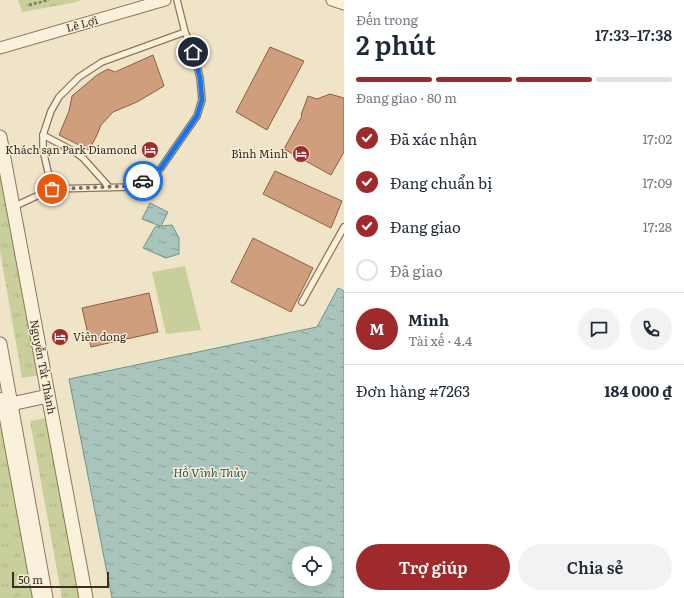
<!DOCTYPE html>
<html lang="vi">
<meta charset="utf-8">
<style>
:root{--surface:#fff;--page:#f2f2f3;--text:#1f2937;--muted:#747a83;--line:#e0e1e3;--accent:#9e2a2b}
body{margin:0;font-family:Literata,serif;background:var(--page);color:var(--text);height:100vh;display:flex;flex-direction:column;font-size:15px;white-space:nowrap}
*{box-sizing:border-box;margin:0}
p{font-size:13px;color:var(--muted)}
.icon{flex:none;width:22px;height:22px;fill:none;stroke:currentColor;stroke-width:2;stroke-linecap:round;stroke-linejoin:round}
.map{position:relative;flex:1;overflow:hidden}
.sheet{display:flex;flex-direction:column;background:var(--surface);width:340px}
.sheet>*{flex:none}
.buttons{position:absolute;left:292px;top:546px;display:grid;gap:8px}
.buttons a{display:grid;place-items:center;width:40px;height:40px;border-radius:50%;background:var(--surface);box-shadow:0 4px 16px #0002;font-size:20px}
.scale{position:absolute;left:12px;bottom:10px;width:97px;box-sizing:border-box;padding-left:4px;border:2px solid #3d2e20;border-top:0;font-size:11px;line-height:14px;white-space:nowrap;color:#3d2e20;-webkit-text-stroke:3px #f7eed8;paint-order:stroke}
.pin{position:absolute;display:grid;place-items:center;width:34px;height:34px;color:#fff;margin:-17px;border:2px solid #fff;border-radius:50%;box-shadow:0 1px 4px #0007}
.courier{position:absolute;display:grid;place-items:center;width:40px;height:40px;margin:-20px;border:3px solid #1a73e8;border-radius:50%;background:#fff;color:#222;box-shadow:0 1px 5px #0007}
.summary em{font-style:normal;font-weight:600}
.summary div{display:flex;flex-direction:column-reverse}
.summary{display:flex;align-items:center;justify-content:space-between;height:68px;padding:0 12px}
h1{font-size:26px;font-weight:600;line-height:30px}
.bar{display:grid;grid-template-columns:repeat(4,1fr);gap:6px 4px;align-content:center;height:48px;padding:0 12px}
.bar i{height:5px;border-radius:3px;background:var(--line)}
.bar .on{background:var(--accent)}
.bar p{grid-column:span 4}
.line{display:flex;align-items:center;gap:10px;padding:0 12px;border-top:1px solid var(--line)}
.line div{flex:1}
.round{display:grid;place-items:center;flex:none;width:42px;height:42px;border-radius:21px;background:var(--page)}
ol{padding:0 12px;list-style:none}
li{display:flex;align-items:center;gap:12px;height:44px}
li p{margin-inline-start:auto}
li .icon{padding:4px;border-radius:50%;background:var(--accent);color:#fff;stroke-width:4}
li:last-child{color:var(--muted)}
li i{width:22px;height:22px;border:2px solid var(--line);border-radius:50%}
.action{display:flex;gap:8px;margin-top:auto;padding:8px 12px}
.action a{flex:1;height:46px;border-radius:24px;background:var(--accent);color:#fff;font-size:16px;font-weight:600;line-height:46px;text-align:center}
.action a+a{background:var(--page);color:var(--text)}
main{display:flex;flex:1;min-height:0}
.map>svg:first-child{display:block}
</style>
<main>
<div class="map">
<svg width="344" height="598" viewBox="0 0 344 598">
<defs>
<pattern id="park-tufts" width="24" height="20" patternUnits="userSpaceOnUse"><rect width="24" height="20" fill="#c9cf9b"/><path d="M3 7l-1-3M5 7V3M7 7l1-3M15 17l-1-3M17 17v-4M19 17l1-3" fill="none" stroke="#aeb285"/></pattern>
<pattern id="water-ripples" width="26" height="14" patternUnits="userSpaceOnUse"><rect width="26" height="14" fill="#a9c4bc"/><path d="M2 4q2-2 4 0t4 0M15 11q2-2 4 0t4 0" fill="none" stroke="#8ba098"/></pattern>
</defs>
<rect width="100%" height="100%" fill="#f0e4c8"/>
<!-- green -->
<path fill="#c9cf9b" d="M185,266l16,64 -35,4 -14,-62z"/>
<!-- park -->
<g fill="url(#park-tufts)">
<path d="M18,0h64l-10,3 -50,9z"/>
<path d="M0,149l41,226 -19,3 -22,-127z"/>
<path d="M0,397l37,201h-37z"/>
<path d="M50,417l30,181h-18l-32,-177z"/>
</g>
<!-- water -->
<g fill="url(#water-ripples)" stroke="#6f938a" fill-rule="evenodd">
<path d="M150,203l18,9 -7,14 11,-1 7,13v16l-13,4 -23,-10 12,-21 5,-1 -18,-7z"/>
<path d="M338,288l6,3v307h-232l-43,-219 248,-52zM299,553h26v26h-26z"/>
</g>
<!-- building -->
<g fill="#cf9f7d" stroke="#8d5f41">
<path d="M270,47l34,14 -37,69 -31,-18z"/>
<path d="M153,55l11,31 -27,16 -24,10 -12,13 -4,10 -8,15 -30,-15 10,-24 3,-15 25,-21 11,-6 7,3z"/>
<path d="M330,94l14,4v54l-13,23 -47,-26 18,-33 -1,-1 7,-19 9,3z"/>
<path d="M275,171l67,30 -11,27 -68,-34z"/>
<path d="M253,238l60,30 -22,44 -60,-30z"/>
<path d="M149,293l9,39 -67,15 -9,-39z"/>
</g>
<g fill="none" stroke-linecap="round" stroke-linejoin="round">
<!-- service casing -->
<g stroke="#8d765c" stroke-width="8">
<g id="service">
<path d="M43,135l32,17 8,6 26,29"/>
<path d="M52,189l-9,-39v-15l8,-24 8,-14 20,-20 23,-15 83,-30"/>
<path d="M13,207l39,-18 79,-2 15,-7 15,-12 36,-52 5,-16 -2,-22 -4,-16 -6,-19 -5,-11 -8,-32"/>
<path d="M302,302l42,-75"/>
</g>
</g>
<!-- pedestrian casing -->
<g stroke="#8d765c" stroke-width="10">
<path id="pedestrian" d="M0,397l37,201"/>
</g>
<!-- minor casing -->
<g stroke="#8d765c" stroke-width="13">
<g id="minor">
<path d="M332,0l12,4"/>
<path d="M0,48l165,-48"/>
<path d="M0,406l11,-2"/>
</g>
</g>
<!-- tertiary casing -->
<g stroke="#8d765c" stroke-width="15">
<g id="tertiary">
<path d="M0,137l86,461"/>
<path d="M0,344l46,254"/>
<path d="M11,404l37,-8"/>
</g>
</g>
<!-- path -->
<path stroke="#8d765c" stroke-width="2.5" stroke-dasharray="3 2" stroke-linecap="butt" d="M29,5l20,-5"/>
<!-- service -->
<use href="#service" stroke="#faf1dc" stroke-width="5.5"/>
<!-- pedestrian -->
<use href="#pedestrian" stroke="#faf1dc" stroke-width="8"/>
<!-- minor -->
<use href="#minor" stroke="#faf1dc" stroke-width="11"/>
<!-- tertiary -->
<use href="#tertiary" stroke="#faf1dc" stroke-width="13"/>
</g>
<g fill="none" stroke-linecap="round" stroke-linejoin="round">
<!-- done -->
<path stroke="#7c6e5b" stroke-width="4" stroke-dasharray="0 7.2" d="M52,189l79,-3 12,-5"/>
<!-- route -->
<path stroke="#1a73e8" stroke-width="5" d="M143,181l3,-1 15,-12 36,-52 5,-16 -2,-22 -4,-16 -3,-10"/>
</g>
<!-- icons -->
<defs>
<g id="hotel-disc" transform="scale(0.9)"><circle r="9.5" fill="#9e2a2b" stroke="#f7eed8"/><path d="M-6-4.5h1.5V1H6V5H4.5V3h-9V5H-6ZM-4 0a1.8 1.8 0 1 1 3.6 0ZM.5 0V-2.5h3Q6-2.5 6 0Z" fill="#fff"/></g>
</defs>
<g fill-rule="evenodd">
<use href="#hotel-disc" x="150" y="150"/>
<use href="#hotel-disc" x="301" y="154"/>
<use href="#hotel-disc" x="60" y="337"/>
</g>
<g text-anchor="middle" stroke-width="3" stroke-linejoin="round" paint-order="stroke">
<!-- street labels -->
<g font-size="11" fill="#3d2e20" stroke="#f7eed8">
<text transform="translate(82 24) rotate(-16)" y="4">Lê Lợi</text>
<text transform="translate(43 367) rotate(79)" y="4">Nguyễn Tất Thành</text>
</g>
<!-- poi labels -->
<g font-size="11" fill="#3d2e20" stroke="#f7eed8" text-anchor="end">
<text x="137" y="154">Khách sạn Park Diamond</text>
<text x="288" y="158">Bình Minh</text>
<text x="73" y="341" text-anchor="start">Viên dong</text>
</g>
<!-- water labels -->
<g font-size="12" font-style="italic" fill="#2f5d5a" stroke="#f7eed8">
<text x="210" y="477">Hồ Vĩnh Thủy</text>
</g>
</g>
</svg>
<div class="buttons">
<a><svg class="icon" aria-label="locate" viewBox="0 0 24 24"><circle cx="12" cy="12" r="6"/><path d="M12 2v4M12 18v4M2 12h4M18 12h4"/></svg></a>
</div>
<div class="scale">50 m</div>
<div class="pin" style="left:52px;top:189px;background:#ea580c"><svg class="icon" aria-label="bag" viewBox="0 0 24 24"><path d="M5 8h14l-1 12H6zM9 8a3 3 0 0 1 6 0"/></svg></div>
<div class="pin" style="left:193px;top:52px;background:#1f2937"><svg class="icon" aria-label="home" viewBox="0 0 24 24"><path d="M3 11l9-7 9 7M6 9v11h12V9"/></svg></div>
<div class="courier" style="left:143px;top:181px"><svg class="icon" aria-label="car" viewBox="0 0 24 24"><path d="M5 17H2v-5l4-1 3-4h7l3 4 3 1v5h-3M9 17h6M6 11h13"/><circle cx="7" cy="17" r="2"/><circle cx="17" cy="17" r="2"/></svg></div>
</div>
<section class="sheet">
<div class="summary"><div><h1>2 phút</h1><p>Đến trong</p></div><em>17:33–17:38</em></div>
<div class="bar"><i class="on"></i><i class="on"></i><i class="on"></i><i></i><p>Đang giao · 80 m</p></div>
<ol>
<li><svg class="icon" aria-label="check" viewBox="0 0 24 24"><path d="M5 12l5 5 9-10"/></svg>Đã xác nhận<p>17:02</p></li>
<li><svg class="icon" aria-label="check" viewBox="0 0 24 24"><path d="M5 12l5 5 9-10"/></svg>Đang chuẩn bị<p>17:09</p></li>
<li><svg class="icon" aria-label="check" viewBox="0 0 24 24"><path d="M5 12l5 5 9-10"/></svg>Đang giao<p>17:28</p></li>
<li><i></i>Đã giao</li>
</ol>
<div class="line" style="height:72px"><b class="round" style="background:var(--accent);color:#fff">M</b><div><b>Minh</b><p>Tài xế · 4.4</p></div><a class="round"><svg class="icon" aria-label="chat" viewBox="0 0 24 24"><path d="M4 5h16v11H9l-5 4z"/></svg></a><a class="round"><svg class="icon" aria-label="phone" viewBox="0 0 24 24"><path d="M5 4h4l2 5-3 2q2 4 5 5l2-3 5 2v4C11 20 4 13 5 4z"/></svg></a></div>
<div class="line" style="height:52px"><div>Đơn hàng #7263</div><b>184 000 ₫</b></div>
<div class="action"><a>Trợ giúp</a><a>Chia sẻ</a></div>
</section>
</main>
